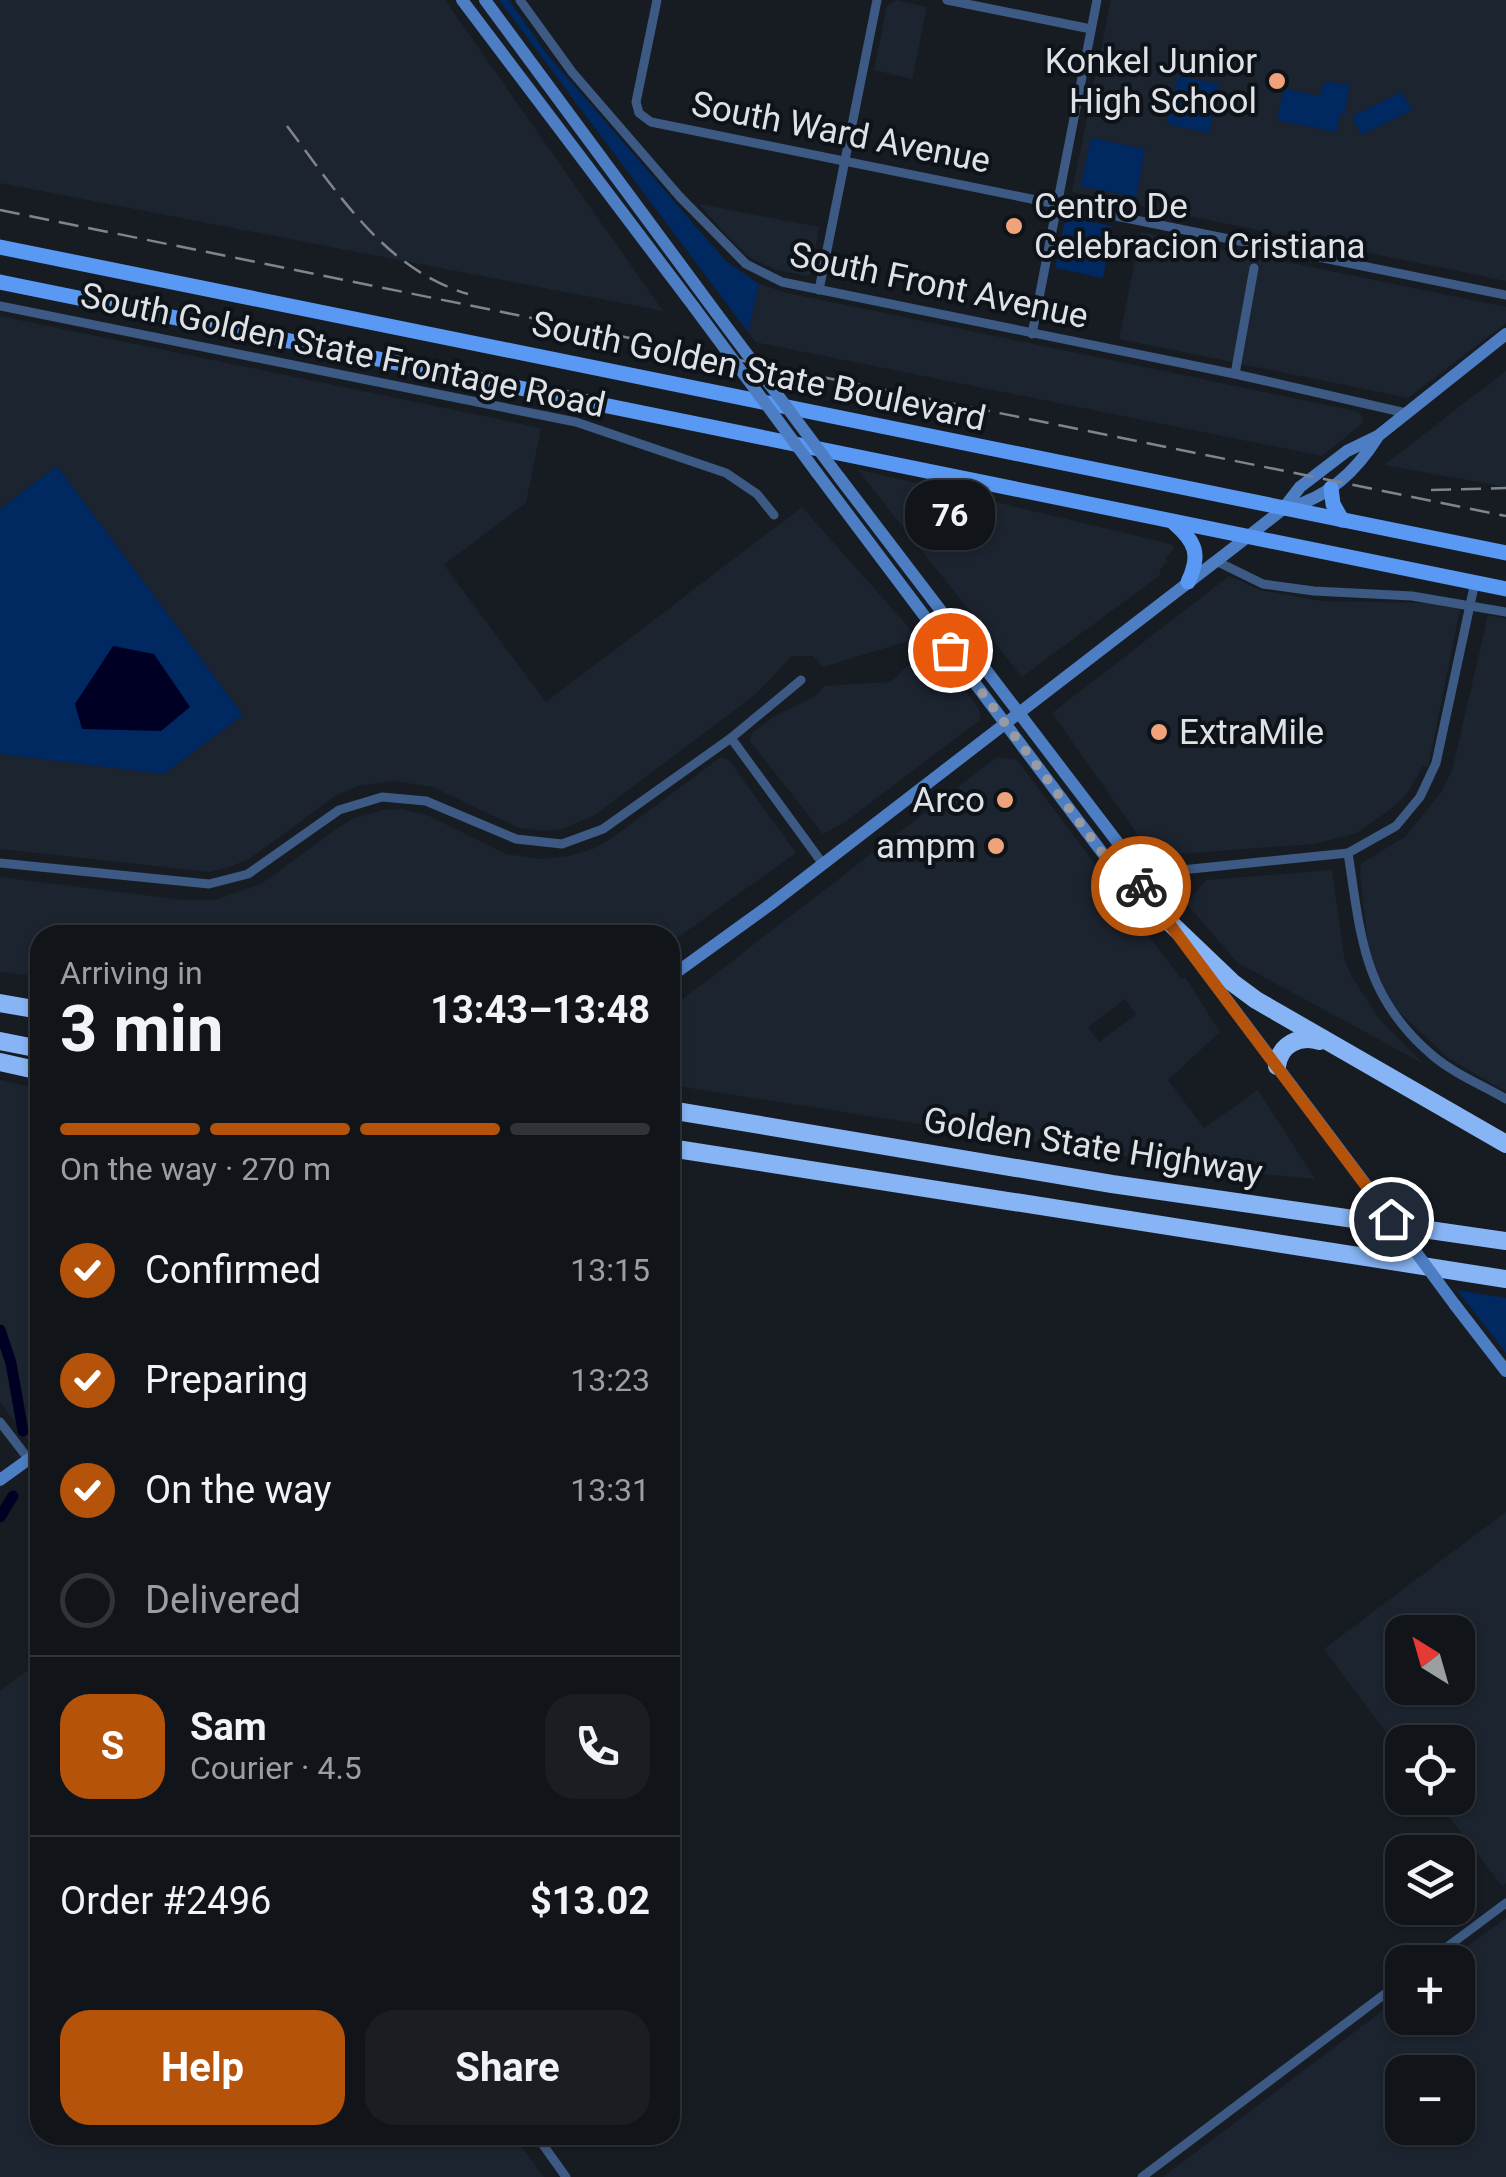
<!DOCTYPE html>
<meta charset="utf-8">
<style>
:root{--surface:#11151a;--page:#1a1e23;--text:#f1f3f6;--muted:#9c9fa2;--line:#303439;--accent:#b45309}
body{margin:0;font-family:Roboto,sans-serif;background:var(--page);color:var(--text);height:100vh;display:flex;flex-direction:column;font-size:38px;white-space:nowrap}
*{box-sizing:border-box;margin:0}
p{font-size:32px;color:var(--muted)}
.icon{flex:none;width:55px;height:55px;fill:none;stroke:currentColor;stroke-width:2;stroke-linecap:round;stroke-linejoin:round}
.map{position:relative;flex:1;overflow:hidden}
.drawer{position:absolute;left:30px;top:925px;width:650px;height:1220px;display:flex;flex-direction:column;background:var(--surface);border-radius:30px;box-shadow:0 2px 8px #0004,0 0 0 2px var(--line)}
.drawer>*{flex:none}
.needle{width:65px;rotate:323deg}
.tools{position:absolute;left:1385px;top:1615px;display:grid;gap:20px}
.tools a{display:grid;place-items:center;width:90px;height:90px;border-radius:20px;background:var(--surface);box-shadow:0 2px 8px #0004,0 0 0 2px var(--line);font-size:50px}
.pin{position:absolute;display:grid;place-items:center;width:85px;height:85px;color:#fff;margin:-42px;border:5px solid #fff;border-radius:50%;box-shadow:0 2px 10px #0007}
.courier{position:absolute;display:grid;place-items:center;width:100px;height:100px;margin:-50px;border:8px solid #b45309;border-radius:50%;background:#fff;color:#222;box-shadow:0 2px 12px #0007}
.bubble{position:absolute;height:70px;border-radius:30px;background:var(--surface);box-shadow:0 2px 8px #0004,0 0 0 2px var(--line);font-size:32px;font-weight:700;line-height:70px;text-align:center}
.head em{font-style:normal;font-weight:700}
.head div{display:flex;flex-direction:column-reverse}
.head{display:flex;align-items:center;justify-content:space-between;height:170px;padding:0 30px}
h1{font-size:65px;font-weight:700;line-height:75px}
.bar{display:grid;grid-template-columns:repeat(4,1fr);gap:15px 10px;align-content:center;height:120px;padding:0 30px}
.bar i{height:12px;border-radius:8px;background:var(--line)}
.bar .on{background:var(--accent)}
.bar p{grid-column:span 4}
.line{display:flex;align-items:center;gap:25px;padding:0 30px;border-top:2px solid var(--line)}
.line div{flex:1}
.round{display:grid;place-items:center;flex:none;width:105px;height:105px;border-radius:30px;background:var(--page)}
ol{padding:0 30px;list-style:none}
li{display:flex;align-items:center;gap:30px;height:110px}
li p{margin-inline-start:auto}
li .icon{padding:10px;border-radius:50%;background:var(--accent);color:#fff;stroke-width:4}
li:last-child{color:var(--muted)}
li i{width:55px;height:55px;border:5px solid var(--line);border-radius:50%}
.action{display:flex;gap:20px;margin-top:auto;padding:20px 30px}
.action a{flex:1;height:115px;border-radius:30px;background:var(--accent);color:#fff;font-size:40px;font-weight:700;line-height:115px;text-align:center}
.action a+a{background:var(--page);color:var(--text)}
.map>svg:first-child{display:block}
</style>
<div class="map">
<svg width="1506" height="2177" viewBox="0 0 1506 2177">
<rect width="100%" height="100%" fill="#171c23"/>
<!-- built -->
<g fill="#1c2430" fill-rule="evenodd">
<path d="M0,0h445l218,311 -663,-128z"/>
<path d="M897,0l30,7 -15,72 -38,-9 13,-64z"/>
<path d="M1111,0h395v281l-434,-89z"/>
<path d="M699,204l120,23 -8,47 -4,2 -31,-6 -25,-12 -20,-18z"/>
<path d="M1141,232l365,75v16l-98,75 -289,-59z"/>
<path d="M759,284l29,9 568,118 6,5 1,7 -41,33 -567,-114 -7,-10z"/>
<path d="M0,316l541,112 -15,75 -82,62 102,137 256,-195 116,131 -95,29 -10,-11h-21l-36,38 -161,121 -32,14 -19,2 -25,-3 -86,-41 -39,-6 -36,5 -23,10 -83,61 -19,9 -23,6 -210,-23v-95l164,20 79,-59 -186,-248 -57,42z"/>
<path d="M1506,371v116l-122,-22 79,-61z"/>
<path d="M857,469l314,75 3,5 -9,9 3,4 -8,7v6l-138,102z"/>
<path d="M1229,576l31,14 61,11 112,2 27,6 -32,158 -5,-1 -17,29 -15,14 -34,24 -43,11 -148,11 -23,-13 -91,-129z"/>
<path d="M1488,615l18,4v473l-59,-35 -52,-49 -17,-32 -10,-30 -8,-72 1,-10 45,-28 36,-45 10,-20z"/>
<path d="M927,647l43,50 10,14v9l-132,100 -25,14 -73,-93 2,-8 21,-16 43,-21 8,-10 67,-4z"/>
<path d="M721,757l7,2 68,94 -126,90v-8h-630v42l-40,-5v-95l184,23h31l46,-16 78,-57 15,-9 29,-8 17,-1 27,6 79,39 33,5 26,-2 28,-8 22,-13z"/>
<path d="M997,757l20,3 164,219 4,-2 35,55 -52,48 36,48 54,-38 57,89 -107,-10 -538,-84v-76zM1125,999l11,15 -37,28 -11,-15z"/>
<path d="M1332,870l13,92 7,15 28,43 44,44 -186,-101 -51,-59 19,-24z"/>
<path d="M0,1080l40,9v341l-12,9 -28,-37z"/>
<path d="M1506,1512v371l-4,3 -67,-88h23v-56h-56v12l-78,-105zM1402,1632h56v56h-56z"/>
<path d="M40,1661v474h473l31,42h-544v-486z"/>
<path d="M1506,1918v259h-343l239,-181v22h56v-56h-11zM1402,2072h56v56h-56z"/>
</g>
<!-- green -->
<g fill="#002861">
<path d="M499,0h10l38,54 163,189 16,18 33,23 -11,48z"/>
<path d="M1178,76l41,8 -10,49 -42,-9z"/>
<path d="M1329,82l20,2 -4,29 -5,2 -4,17 -59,-12 7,-31 36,7 3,-12z"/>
<path d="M1402,92l10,18 -51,25 -9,-19z"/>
<path d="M1091,138l54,11 -9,48 -55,-11z"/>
<path d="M1071,218l41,8 -9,52 -48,-10 9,-44z"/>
<path d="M57,466l186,249 -79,59 -164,-20v-245z"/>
<path d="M1457,1290l49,8v55z"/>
</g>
<!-- water -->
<path fill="#000024" d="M113,646l41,8 36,53 -29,24 -79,-2 -7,-25z"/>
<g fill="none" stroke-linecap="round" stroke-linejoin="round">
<!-- canal -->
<g stroke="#000024" stroke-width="11">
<path d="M0,1330l11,33 12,68"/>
<path d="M0,1517l13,-21"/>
</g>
<!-- street -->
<g stroke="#3d5a85" stroke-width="9">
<path d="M520,0l52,72 108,125 66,67 36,18 453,92 171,39"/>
<path d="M657,0l-21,102 3,11 12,9 855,173"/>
<path d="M947,0l144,29"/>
<path d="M819,290l58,-290"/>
<path d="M0,306l576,116 150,51 31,21 17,21"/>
<path d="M1032,334l65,-334"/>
<path d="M1235,374l19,-106"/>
<path d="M1216,561l47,23 51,7 98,5 94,16"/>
<path d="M731,738l92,126"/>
<path d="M1348,853c13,84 15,143 84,202 21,18 50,30 74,44"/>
<path d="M0,863l209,21 39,-10 91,-64 43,-13 44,4 90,38 46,5 41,-15 128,-91 70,-58"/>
<path d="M1132,875l216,-22 48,-27 24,-29 16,-34 39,-181"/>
<path d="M670,1317l4,7 -4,12"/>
<path d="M0,1422l40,52"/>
<path d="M1427,1962l79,-59"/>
<path d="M536,2135l30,42"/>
<path d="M1142,2177l260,-196"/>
</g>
<!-- secondary -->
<g stroke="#4d7ec3" stroke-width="12">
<path d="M462,0l232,307"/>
<path d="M485,0l232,314"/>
<path d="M817,473l299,398 7,4h9"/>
<path d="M839,477l292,383 1,15 38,49"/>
<path d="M1290,507c39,-10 66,-36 87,-69"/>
<path d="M1188,948l182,242"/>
<path d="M670,977l101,-73 479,-369 33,-26 17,-22 47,-36 31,-15 128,-102"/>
<path d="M1455,1305l51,66"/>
<path d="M0,1480l40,-29"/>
</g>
<!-- primary -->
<g stroke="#5a99f3" stroke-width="15">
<path d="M0,247l1506,306"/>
<path d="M0,282l1506,307"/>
<path d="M1331,488l2,16 9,16"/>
<path d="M1174,523c22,19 27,32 14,59"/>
</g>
<!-- highway -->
<g stroke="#87b4f4" stroke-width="18">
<path d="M1166,919l67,64 23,17 250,144"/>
<path d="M0,1003l40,7"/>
<path d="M0,1041l40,8"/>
<path d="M0,1062l40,9"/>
<path d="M1277,1066c3,-22 22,-31 43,-25"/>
<path d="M670,1110l442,74 394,57"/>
<path d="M670,1148l836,131"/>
</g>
<!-- rail -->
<g stroke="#81858b" stroke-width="2.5" stroke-dasharray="20 10" stroke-linecap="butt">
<path d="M287,126c51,67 97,143 181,168"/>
<path d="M0,210l1506,306"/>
<path d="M1431,490l75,-2"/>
</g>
<!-- secondary-bridge -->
<g stroke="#4d7ec3" stroke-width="12">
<path d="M694,307l123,166"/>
<path d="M717,314l122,163"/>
<path d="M1370,1190l85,115"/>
</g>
</g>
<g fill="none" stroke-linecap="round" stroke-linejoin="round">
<!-- done -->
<path stroke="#989ca2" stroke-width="10" stroke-dasharray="0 18" d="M950,650l166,221 8,4h8l9,11"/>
<!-- route -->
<path stroke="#b45309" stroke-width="12" d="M1141,886l250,333"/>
</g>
<!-- markers -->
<g fill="#f0a27a" stroke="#0e1319" stroke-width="4">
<circle cx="1277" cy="81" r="10"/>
<circle cx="1014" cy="226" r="10"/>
<circle cx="1159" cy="732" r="10"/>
<circle cx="1005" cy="800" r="10"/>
<circle cx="996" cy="846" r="10"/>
</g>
<g text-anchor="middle" stroke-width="8" stroke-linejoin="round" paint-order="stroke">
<!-- poi labels -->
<g font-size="35" fill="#dee1e6" stroke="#0e1319" text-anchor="end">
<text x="1257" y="73">Konkel Junior<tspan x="1257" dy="40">High School</tspan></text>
<text x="1034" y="218" text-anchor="start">Centro De<tspan x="1034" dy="40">Celebracion Cristiana</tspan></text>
<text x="1179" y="744" text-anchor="start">ExtraMile</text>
<text x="985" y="812">Arco</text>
<text x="976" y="858">ampm</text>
</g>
<!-- street labels -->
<g font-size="35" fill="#dee1e6" stroke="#0e1319">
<text transform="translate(841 132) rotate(11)" y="12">South Ward Avenue</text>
<text transform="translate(939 285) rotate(12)" y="12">South Front Avenue</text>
<text transform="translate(343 350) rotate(12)" y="12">South Golden State Frontage Road</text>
<text transform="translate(759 371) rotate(12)" y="12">South Golden State Boulevard</text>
<text transform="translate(1093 1146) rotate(9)" y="12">Golden State Highway</text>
</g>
</g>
</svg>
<div class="tools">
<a><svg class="needle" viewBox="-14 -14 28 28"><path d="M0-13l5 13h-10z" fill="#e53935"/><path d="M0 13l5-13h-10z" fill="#9c9fa2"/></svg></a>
<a><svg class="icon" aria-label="locate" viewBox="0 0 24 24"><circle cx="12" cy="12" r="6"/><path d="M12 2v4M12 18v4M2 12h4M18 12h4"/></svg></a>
<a><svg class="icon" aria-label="layers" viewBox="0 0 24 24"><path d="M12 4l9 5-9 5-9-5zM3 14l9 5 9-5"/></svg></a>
<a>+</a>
<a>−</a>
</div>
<div class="pin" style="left:950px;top:650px;background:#ea580c"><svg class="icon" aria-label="bag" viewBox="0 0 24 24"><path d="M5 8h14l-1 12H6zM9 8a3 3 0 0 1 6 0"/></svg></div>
<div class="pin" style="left:1391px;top:1219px;background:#1f2937"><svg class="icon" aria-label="home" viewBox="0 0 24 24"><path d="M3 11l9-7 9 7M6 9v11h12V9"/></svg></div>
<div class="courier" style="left:1141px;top:886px"><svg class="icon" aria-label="bike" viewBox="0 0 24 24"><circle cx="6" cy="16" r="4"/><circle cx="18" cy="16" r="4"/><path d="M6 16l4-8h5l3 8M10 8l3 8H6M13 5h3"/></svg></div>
<div class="bubble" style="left:905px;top:480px;width:90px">76</div>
<section class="drawer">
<div class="head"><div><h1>3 min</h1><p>Arriving in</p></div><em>13:43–13:48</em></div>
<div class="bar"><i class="on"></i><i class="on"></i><i class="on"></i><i></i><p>On the way · 270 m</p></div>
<ol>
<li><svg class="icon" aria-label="check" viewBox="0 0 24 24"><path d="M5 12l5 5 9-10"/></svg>Confirmed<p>13:15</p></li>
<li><svg class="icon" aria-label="check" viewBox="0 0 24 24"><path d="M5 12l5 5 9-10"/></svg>Preparing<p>13:23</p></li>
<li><svg class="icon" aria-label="check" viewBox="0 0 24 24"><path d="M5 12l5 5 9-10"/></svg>On the way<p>13:31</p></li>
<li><i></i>Delivered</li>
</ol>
<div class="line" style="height:180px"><b class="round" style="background:var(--accent);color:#fff">S</b><div><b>Sam</b><p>Courier · 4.5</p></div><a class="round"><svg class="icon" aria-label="phone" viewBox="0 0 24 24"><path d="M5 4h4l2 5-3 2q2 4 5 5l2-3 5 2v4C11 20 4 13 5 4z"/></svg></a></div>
<div class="line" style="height:130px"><div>Order #2496</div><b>$13.02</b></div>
<div class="action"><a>Help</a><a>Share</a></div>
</section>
</div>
